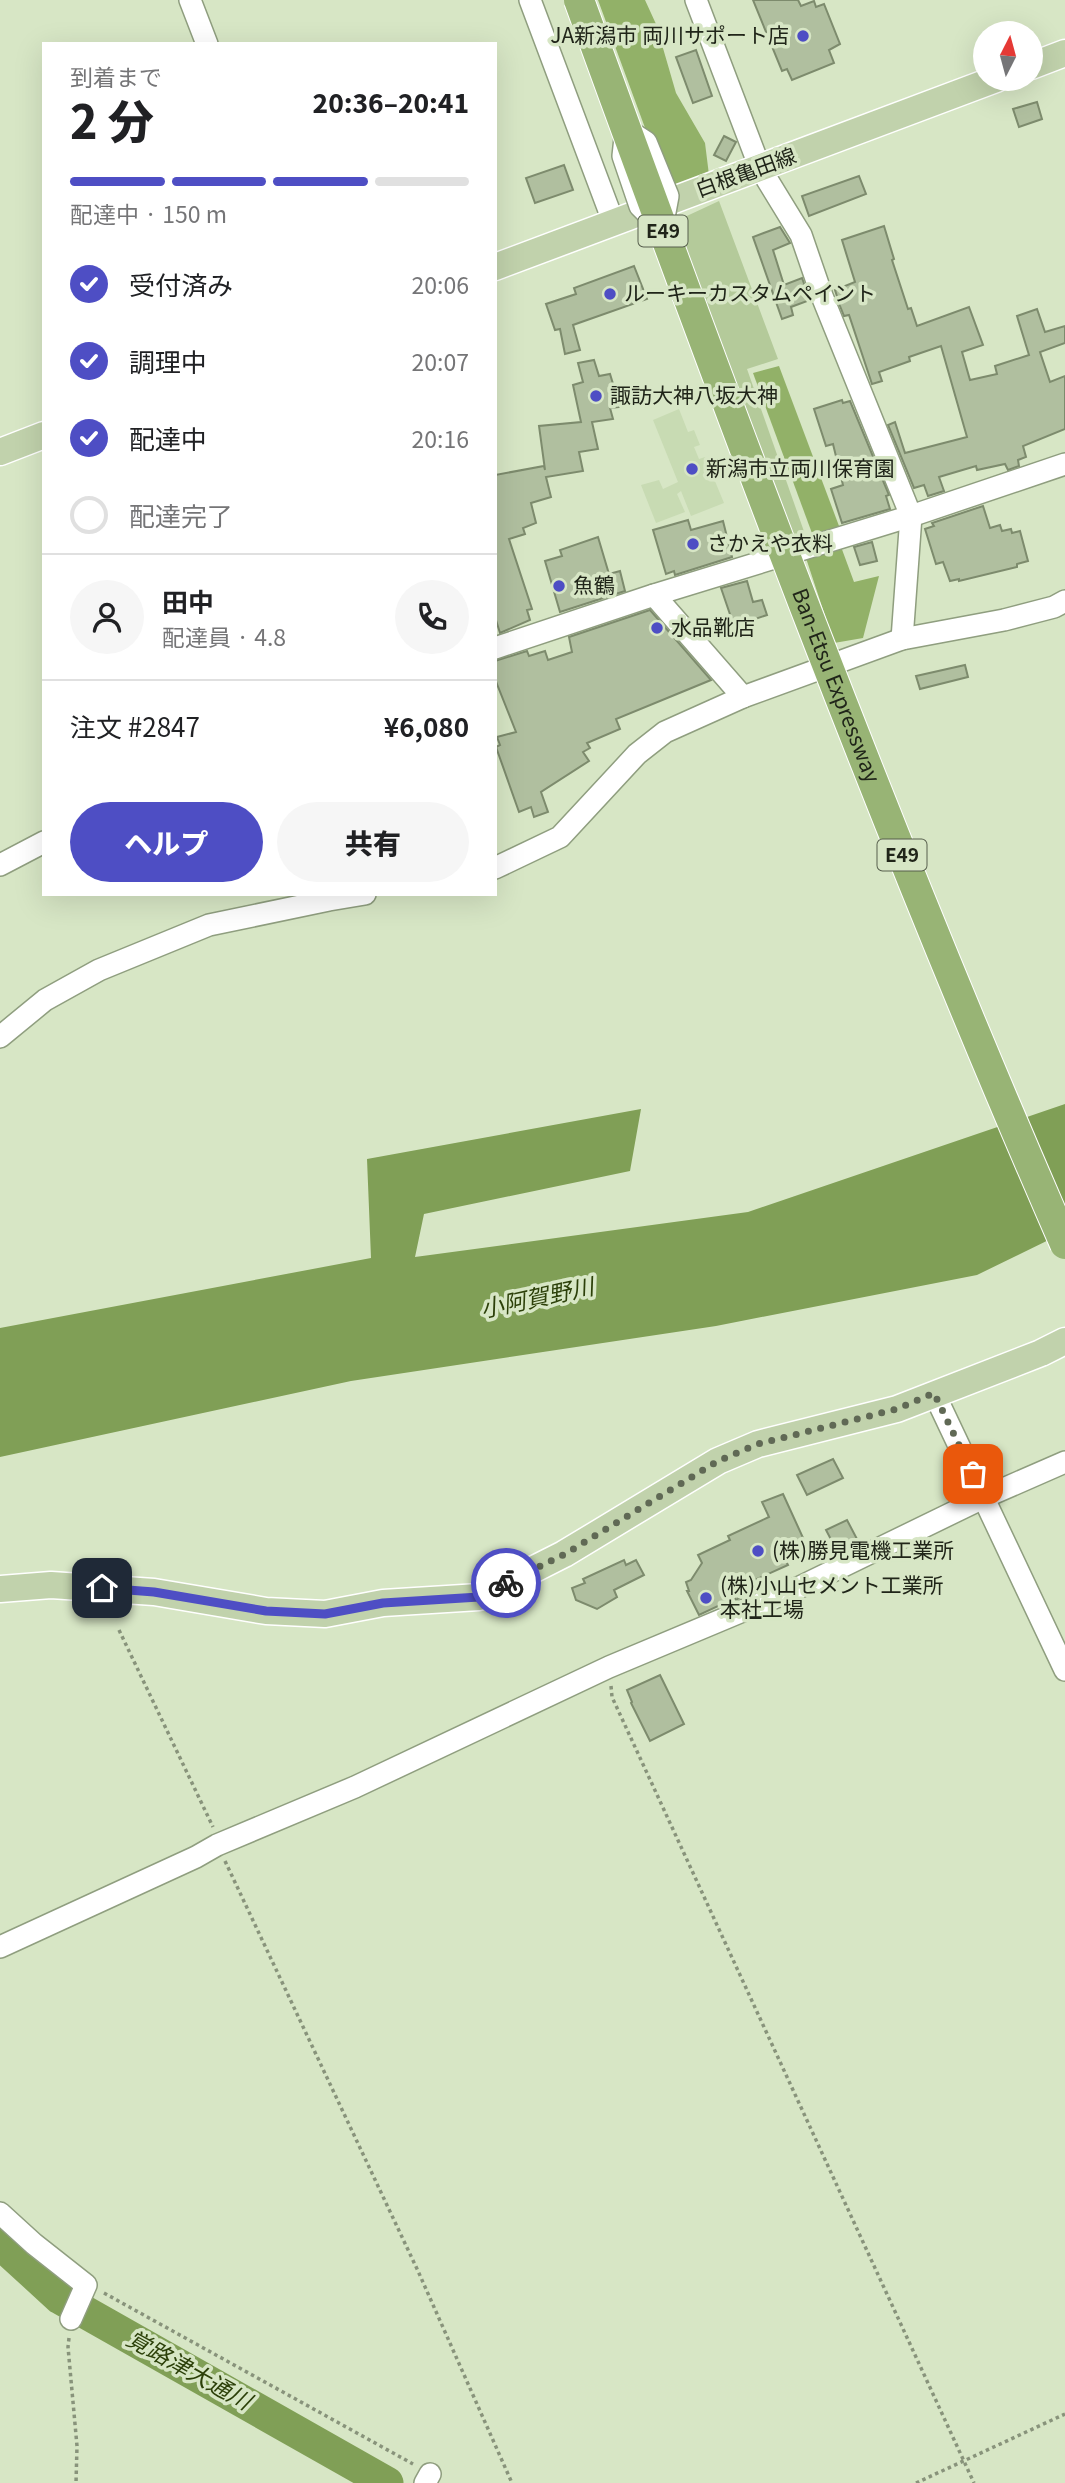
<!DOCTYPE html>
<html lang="ja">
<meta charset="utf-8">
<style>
:root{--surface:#fff;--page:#f6f6f6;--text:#202124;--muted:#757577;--line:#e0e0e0;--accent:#4e4ec4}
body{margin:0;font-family:Georgia,"Noto Sans JP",serif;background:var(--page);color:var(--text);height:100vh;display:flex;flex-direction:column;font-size:26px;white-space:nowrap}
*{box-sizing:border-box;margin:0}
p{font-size:23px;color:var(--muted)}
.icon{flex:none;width:38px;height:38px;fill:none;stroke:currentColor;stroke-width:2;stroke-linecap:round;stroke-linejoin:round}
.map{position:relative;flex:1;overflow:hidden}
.panel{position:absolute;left:42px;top:42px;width:455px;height:854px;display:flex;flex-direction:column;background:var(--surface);border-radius:0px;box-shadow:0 7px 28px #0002}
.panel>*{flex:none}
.needle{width:46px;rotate:6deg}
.tools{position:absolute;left:973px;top:21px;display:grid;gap:14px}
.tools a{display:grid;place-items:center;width:70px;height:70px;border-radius:50%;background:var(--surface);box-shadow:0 7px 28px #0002;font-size:35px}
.pin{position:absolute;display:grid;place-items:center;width:60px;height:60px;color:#fff;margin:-30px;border-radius:14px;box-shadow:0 4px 10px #0006}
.courier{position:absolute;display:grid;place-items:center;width:70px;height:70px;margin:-35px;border:5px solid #4e4ec4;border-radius:50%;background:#fff;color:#222;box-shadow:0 2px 9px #0007}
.head em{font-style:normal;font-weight:800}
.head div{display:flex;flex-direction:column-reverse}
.head{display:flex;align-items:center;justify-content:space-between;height:119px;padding:0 28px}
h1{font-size:46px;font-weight:800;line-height:52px}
.bar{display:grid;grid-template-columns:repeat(4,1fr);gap:10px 7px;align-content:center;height:84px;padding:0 28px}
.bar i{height:9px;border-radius:5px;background:var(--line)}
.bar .current{background:var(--accent)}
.bar p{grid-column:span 4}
.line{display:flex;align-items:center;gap:18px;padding:0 28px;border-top:2px solid var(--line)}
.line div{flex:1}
.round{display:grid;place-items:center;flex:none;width:74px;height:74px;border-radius:37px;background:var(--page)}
ol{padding:0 28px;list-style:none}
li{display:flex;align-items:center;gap:21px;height:77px}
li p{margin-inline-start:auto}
li .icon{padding:7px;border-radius:50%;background:var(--accent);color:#fff;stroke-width:4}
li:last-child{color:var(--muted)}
li i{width:38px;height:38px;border:4px solid var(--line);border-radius:50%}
.cta{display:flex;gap:14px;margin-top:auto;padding:14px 28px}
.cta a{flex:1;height:80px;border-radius:42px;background:var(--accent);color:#fff;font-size:28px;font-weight:800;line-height:80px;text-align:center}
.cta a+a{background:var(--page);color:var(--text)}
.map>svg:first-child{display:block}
</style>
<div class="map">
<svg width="1065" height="2483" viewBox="0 0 1065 2483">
<rect width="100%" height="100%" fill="#d7e6c5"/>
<!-- built -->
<path fill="#c8dbb3" d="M679,409l9,23 6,-2 6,15 -6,2 5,12 6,-2 19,46 -33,13 -10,-25 -4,3 8,18 -29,11 -15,-38 18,-5 4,9 15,-7 -25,-62z"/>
<!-- green -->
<path fill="#b4ca9a" d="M719,201l59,158 -31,10 60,171 -11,3 -120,-322z"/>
<!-- forest -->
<g fill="#92b168">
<path d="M598,0h47l11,24 20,69 29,50 4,32 -36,13 -11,-14z"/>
<path d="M779,366l60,160 -26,10 -60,-163z"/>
<path d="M840,544l14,38 25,-6 -16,62 -29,5 -29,-88z"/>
</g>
<!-- water -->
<path fill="#809f56" d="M1065,1104v128l-88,43 -261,51 -365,55 -351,76v-129l371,-70 -4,-99 274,-50 -11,62 -206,43 -9,43 333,-45z"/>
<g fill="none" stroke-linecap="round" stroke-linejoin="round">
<!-- river -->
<path stroke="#809f56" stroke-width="33" d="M0,2243l60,55 327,185"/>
</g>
<!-- building -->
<g fill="#b0bf9f" stroke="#7d8b6d" stroke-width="2">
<path d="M753,0h45l3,6 13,-5 2,6 8,-3 16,40 -11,6 5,13 -42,17 -5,-11 -5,2z"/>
<path d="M696,50l16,46 -19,7 -17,-46z"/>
<path d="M1037,102l5,17 -23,8 -6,-18z"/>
<path d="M724,136l12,6 -10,19 -12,-6z"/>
<path d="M564,165l9,25 -38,13 -9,-25z"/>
<path d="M859,176l7,18 -57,22 -7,-20z"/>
<path d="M884,226l10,33 -2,1 16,49 3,-1 6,18 52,-19 14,38 -21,7 8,28 27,-6 -2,-8 34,-11 -12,-39 20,-7 8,23 20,-6v17l-25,9 10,30 15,-6v53l-42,17 3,11 -8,3 1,6 -11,4 -3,-6 -28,6 -1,-4 -37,11 5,14 -16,5 -4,-11 -10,3 -26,-63 7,-3 10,31 62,-16 -26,-91 -32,11 1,4 -31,11 3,9 -10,3 -23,-69 -5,1 -4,-10 -5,-16 20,-8 -13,-42z"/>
<path d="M780,227l10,16 -17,7 11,35 18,-7 8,22 -19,7 2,8 -11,4 -29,-82z"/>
<path d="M634,266l13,33 -74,26 7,25 -15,4 -5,-25 -5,1 -9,-26 30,-10 -2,-6z"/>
<path d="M594,360l5,16 11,-2 10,33 -10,1 3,11 -21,3 6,27 -19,3 4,19 -37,6 5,20 -20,6 5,20 -13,5 2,6 -16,5 23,70 -5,1 3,10 -30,13 -5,-16v-142l49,-9 1,4 -6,-44 42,-4 -8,-37 10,-3 -5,-19z"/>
<path d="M842,400l1,3 7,-2 39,94 -3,1 4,13 -48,14 -11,-34 12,-4 -10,-41 -7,2 -12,-37z"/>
<path d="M983,506l7,22 10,-3 2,6 9,-2 1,4 8,-2 8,30 -11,3v3l-58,14v-2l-9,2 -7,-19 -7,2 -11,-35 9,-3 -2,-3z"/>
<path d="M688,520l3,10 32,-9 9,36 -57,18 -1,-4 -8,3 -13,-44z"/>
<path d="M598,537l11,37 11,-3 5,20 -65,21 -15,-51 17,-5 -2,-6z"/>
<path d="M872,542l5,19 -17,4 -6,-18z"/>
<path d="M747,581l6,21 9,-2 5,15 -33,11 -13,-38z"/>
<path d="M650,610l61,70 -95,39 4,10 -33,14 3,5 -7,4 6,9 -48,31 7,20 -14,5 -3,-10 -12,5 -23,-65 4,-2 -3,-8 19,-5 -21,-53v-18l32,-10 2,5 16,-5 3,9 24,-8 -3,-15z"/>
<path d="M965,665l3,12 -48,12 -4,-13z"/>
<path d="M833,1459l10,19 -36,17 -10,-20z"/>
<path d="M783,1494l21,46 -23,12 7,13 -42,19 4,7 -14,9 -1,-2 -36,17 -12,-24h2l-3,-9 5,-2 11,-17 -4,-8 32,-15 -2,-4 41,-19 -7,-15z"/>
<path d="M847,1520l11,21 -21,10 -11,-21z"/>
<path d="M624,1560l2,5 10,-5 8,15 -30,15 3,7 -20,12 -21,-9 -4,-12 13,-5 -2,-4z"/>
<path d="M660,1675l24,49 -34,17 -19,-38 1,-1 -5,-12z"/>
</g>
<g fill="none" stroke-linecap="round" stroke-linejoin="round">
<!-- minor casing -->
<g stroke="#8f9e7f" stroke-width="24">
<g id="minor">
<path d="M190,0l17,44"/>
<path d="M530,0l83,221"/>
<path d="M696,0l64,168 41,67 21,61 89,220 -9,123"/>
<path d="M654,595l89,102"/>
<path d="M495,648l159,-53 257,-79 154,-52"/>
<path d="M0,865l44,-23"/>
<path d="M495,868l65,-31 77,-83 28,-22 78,-35 159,-58 102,-19 50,-13 11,-6"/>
<path d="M0,1037l45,-37 54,-30 110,-45 120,-25 36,-6"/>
<path d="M934,1393l131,277"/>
<path d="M0,1947l196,-90 21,-12 138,-58 254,-120 191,-80 185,-90 80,-35"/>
<path d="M0,2213l34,31 52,41 -15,34"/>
<path d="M425,2483l5,-9"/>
</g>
</g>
<!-- major casing -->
<g stroke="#fff" stroke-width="29">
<g id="major">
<path d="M1031,66l34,-13"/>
<path d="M495,267l501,-188"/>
<path d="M0,452l44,-17"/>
<path d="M0,1589l51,-4 103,7 112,19 59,3 58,-11 96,-6 85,-43 154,-93 40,-17 139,-35 144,-56 24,-12"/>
</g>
</g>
<!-- path -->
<g stroke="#88937b" stroke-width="3.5" stroke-dasharray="3.5 3.5" stroke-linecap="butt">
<path d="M119,1630l94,197"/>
<path d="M611,1686l1,11 362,786"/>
<path d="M225,1861l193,410 94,212"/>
<path d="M104,2293l309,171"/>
<path d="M69,2338l-1,9 9,99 -1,37"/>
<path d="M916,2483l149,-69"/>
</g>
<!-- minor -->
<use href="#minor" stroke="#fff" stroke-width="21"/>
<!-- major -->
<use href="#major" stroke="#c1d2ac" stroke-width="26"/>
<!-- minor-bridge casing -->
<g stroke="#8f9e7f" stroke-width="24" stroke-linecap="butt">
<path id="minor-bridge" d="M626,129l20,13 22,54 -6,32 -22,-22 -17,-50z"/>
</g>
<!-- highway-bridge casing -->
<g stroke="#fff" stroke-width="32" stroke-linecap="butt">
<g id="highway-bridge">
<path id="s1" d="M579,0c152,418 308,837 486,1244"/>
</g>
</g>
<!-- minor-bridge -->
<use href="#minor-bridge" stroke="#fff" stroke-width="21"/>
<!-- highway-bridge -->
<use href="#highway-bridge" stroke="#98b475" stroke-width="30"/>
</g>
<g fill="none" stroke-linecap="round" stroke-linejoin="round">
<!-- done -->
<path stroke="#606955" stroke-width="7" stroke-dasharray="0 12.6" d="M506,1583l59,-29 153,-93 40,-17 139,-35 37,-16 39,81"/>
<!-- route -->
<path stroke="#4e4ec4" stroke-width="9" d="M102,1588l52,4 112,19 59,3 58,-11 96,-6 27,-14"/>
</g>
<!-- markers -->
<g fill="#4e4ec4" stroke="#d7e6c5" stroke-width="2.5">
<circle cx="803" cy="36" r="7"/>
<circle cx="610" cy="294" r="7"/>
<circle cx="596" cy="396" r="7"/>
<circle cx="692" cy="469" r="7"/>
<circle cx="693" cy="544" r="7"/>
<circle cx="559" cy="586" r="7"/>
<circle cx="657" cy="628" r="7"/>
<circle cx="758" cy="1551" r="7"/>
<circle cx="706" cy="1598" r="7"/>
</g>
<g text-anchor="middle" stroke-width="7" stroke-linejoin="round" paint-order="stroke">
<!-- shield labels -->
<g fill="#d7e6c5" stroke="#575f4d" stroke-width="2">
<rect x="638.5" y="215.5" width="49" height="31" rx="5"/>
<rect x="877.5" y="839.5" width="49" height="31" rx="5"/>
</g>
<g font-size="19" font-weight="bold" fill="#202519">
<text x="663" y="238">E49</text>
<text x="902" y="862">E49</text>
</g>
<!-- poi labels -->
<g font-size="21" fill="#202519" stroke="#d7e6c5" text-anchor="start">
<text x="789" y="43" text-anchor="end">JA新潟市 両川サポート店</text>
<text x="624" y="301">ルーキーカスタムペイント</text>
<text x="610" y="403">諏訪大神八坂大神</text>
<text x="706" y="476">新潟市立両川保育園</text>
<text x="707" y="551">さかえや衣料</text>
<text x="573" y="593">魚鶴</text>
<text x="671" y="635">水品靴店</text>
<text x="772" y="1558">(株)勝見電機工業所</text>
<text x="720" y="1593">(株)小山セメント工業所<tspan x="720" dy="24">本社工場</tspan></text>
</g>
<!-- street labels -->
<g font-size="21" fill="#202519" stroke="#d7e6c5">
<text transform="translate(746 173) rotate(-20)" y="7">白根亀田線</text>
<text dy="7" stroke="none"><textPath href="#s1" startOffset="732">Ban-Etsu Expressway</textPath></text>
</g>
<!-- water labels -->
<g font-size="23" font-style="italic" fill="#2c4009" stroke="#d7e6c5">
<text transform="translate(537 1298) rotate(-12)" y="8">小阿賀野川</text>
<text transform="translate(189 2370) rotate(29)" y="8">覚路津大通川</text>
</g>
</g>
</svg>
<div class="tools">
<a><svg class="needle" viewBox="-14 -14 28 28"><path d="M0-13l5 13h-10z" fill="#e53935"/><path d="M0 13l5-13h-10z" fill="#757577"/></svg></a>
</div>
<div class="pin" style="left:973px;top:1474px;background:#ea580c"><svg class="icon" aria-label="bag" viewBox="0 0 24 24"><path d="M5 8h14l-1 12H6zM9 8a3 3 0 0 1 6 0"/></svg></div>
<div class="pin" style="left:102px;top:1588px;background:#1f2937"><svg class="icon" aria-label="home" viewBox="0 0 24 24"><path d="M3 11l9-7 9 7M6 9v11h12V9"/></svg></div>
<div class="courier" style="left:506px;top:1583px"><svg class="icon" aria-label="bike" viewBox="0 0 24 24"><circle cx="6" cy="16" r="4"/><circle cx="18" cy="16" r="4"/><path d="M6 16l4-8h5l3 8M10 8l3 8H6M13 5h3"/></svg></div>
<section class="panel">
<div class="head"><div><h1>2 分</h1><p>到着まで</p></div><em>20:36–20:41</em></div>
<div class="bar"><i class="current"></i><i class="current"></i><i class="current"></i><i></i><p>配達中 · 150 m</p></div>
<ol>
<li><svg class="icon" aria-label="check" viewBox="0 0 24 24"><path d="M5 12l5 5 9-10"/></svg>受付済み<p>20:06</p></li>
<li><svg class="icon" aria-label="check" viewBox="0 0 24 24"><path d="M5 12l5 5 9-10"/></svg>調理中<p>20:07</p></li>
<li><svg class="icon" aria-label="check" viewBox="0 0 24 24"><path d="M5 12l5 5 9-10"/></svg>配達中<p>20:16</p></li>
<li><i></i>配達完了</li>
</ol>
<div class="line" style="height:126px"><a class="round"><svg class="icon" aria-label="person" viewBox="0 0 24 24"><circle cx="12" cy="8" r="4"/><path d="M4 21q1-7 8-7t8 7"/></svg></a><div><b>田中</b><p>配達員 · 4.8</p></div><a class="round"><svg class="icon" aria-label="phone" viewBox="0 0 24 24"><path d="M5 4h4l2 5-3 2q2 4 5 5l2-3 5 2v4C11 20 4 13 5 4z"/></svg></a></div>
<div class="line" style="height:91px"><div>注文 #2847</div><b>¥6,080</b></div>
<div class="cta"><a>ヘルプ</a><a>共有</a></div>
</section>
</div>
